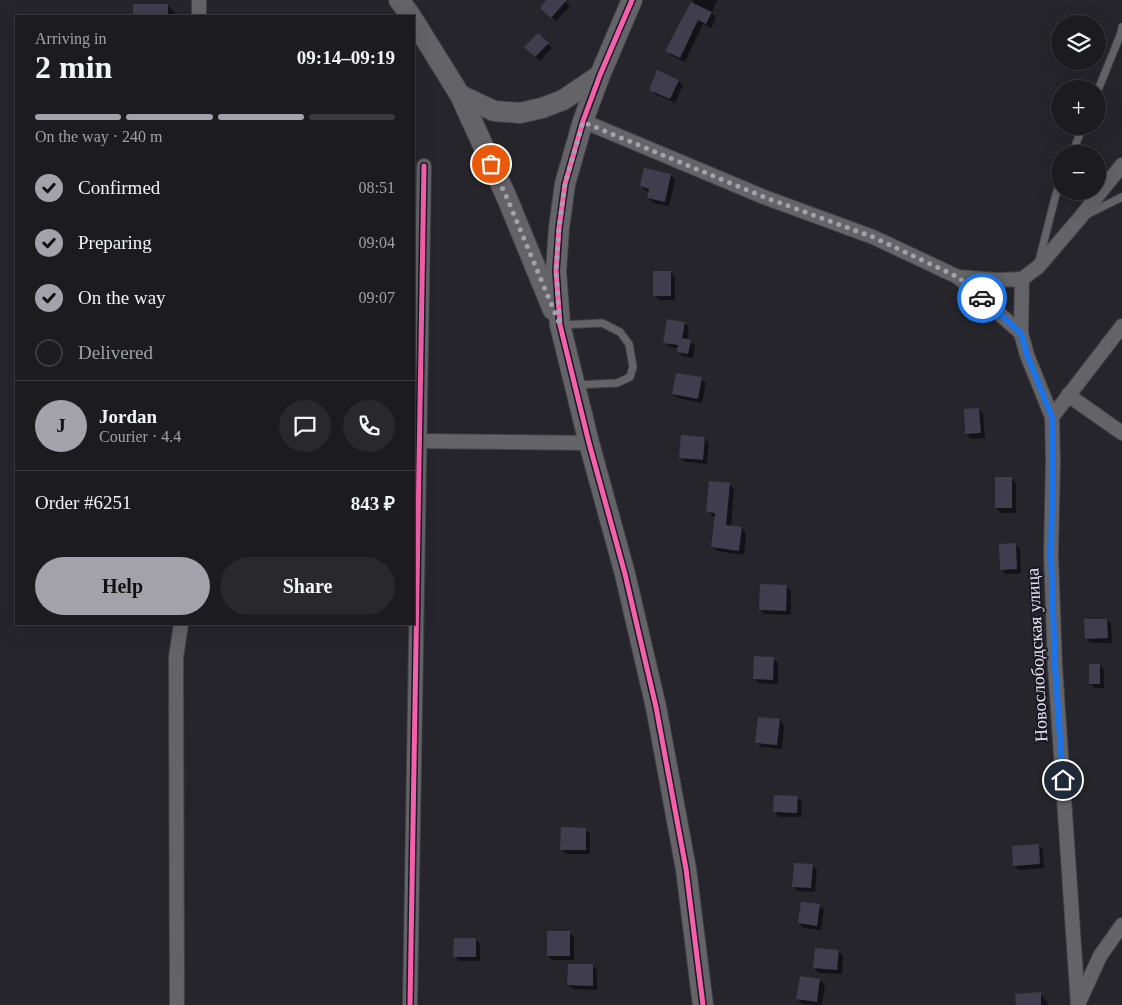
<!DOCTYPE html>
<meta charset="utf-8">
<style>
:root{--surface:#1c1c20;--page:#29292d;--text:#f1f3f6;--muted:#a0a1a5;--line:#3a3a3e;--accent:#a3a2aa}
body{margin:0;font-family:"Times New Roman",serif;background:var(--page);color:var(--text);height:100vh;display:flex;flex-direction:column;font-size:19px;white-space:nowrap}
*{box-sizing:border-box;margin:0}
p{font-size:16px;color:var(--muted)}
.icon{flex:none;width:28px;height:28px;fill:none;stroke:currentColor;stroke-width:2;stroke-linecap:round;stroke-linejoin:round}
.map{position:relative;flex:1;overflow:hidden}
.details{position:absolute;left:15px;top:15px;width:400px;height:610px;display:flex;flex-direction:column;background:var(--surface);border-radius:0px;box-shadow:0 5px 20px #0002,0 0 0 1px var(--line)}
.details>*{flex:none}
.buttons{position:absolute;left:1051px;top:15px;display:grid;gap:10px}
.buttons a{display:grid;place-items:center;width:55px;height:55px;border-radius:50%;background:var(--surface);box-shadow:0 5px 20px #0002,0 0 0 1px var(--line);font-size:25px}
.pin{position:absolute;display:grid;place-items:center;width:42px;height:42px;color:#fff;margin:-21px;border:2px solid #fff;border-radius:50%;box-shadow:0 1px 5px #0007}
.courier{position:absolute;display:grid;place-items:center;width:50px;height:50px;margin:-25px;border:4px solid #1a73e8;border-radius:50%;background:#fff;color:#222;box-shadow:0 1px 6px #0007}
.head em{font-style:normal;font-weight:700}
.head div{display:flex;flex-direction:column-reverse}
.head{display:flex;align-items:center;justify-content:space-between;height:85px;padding:0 20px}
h1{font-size:32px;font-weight:700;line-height:38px}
.bar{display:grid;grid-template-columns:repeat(4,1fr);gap:8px 5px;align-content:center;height:60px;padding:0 20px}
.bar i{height:6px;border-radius:4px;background:var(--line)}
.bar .current{background:var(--accent)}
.bar p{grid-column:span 4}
.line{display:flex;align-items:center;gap:12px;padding:0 20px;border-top:1px solid var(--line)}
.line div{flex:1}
.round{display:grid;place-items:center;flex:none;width:52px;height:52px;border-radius:26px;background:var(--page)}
ol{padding:0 20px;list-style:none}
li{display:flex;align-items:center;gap:15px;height:55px}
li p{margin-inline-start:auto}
li .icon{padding:5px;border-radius:50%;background:var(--accent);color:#111;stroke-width:4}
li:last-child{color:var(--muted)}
li i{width:28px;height:28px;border:2px solid var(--line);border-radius:50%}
.button{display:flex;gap:10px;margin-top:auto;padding:10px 20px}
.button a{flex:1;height:58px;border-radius:30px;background:var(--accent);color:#111;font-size:20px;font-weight:700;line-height:58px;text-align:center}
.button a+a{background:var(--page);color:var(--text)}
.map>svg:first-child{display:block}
</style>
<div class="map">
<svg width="1122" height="1005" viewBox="0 0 1122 1005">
<rect width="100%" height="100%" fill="#25252b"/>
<!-- shadow -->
<g fill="#0007">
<path d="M548,0h16l6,6 -14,15 -10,-9z"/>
<path d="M694,0h23l-5,13 4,5 -5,10 -8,-4 -18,38 -13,-6 -5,-5z"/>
<path d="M134,5h34l7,8v3h-41z"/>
<path d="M538,34l14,14 -12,13 -14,-14z"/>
<path d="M678,81l5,4 -8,18 -20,-9 -4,-5z"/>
<path d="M645,170l26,5 4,5 -6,26 -16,-3 -5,-5 2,-6 -4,-1 -5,-5z"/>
<path d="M671,273l4,4v23h-16l-5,-5z"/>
<path d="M685,323l4,5 -2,13h3l5,5 -2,12 -10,-2 -5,-5 1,-3 -10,-1 -4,-5z"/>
<path d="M701,379l5,4 -4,20 -24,-5 -5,-4z"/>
<path d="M979,409l4,5 2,24 -14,1 -5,-5z"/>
<path d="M705,438l4,5 -2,21 -22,-2 -5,-5z"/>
<path d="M1011,478l5,5v30h-15l-5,-5z"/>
<path d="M729,484l5,5 -3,38 11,1 4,5 -2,22 -27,-4 -5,-4 4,-30 -4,-1 -4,-4z"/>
<path d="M1015,544l5,5 1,24 -15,1 -5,-5z"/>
<path d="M787,586l4,5v24l-26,-1 -5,-4z"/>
<path d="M1107,620l4,4 1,19h-21l-5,-4z"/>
<path d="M773,658l5,5v21l-19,-1 -5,-4z"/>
<path d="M1100,665l4,5v18h-9l-5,-4z"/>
<path d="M780,720l4,5 -2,24 -21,-2 -5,-5z"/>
<path d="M797,797l5,5 -1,15h-22l-4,-5z"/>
<path d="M585,829l5,5v20h-24l-4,-5z"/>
<path d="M1038,845l5,5 1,18 -25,2 -5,-5z"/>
<path d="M813,866l4,4 -2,22 -17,-1 -5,-5z"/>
<path d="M819,906l5,4 -3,20 -17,-2 -5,-5z"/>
<path d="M569,932l5,5v23h-21l-5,-4z"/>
<path d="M476,939l4,5v17h-21l-4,-5z"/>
<path d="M839,951l4,5 -1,18 -23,-1 -5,-5z"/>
<path d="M593,966l4,4v20l-24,-1 -5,-4z"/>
<path d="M801,978l19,3 5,4 -3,20 -20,-1 -4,-5z"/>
<path d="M1040,994l7,7 1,4h-31z"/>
</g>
<!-- building -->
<g fill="#403d4e">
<path d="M546,0h21l-16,18 -11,-10z"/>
<path d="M691,2l21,10 -6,12 -8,-4 -18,38 -15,-7z"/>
<rect x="133" y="4" width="35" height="12"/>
<path d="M538,33l11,10 -14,14 -11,-10z"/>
<path d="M657,70l22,10 -9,19 -21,-9z"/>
<path d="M644,168l27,6 -6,28 -18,-4 2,-9 -9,-3z"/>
<rect x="653" y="271" width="18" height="25"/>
<path d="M667,319l18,3 -3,16 9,2 -3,14 -11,-2 1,-7 -15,-2z"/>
<path d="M676,373l26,4 -4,22 -26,-5z"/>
<path d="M979,408l2,25 -16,1 -1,-25z"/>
<path d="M681,435l24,2 -2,23 -24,-2z"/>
<rect x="995" y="477" width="17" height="31"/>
<path d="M709,481l21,2 -4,42 16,2 -3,24 -28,-4 4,-34 -9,-1z"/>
<path d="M1016,543l1,26 -17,1 -1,-26z"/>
<path d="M760,584l27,1 -1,26 -27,-1z"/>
<path d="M1084,619h23l1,19 -23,1z"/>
<path d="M754,656l20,1 -1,23 -20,-1z"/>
<rect x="1089" y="664" width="11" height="20"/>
<path d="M758,717l22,2 -3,26 -22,-2z"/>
<path d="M774,795l24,1 -1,17 -24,-1z"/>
<path d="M561,827l25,1v22h-26z"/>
<path d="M1039,844l1,20 -27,2 -1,-20z"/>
<path d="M794,863l19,1 -2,24 -19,-1z"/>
<path d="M801,902l19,2 -3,22 -19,-3z"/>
<rect x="547" y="931" width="23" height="25"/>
<path d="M454,938h22v19h-23z"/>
<path d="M815,948l24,2 -2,20 -24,-2z"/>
<path d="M568,964h25v22l-26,-1z"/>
<path d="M800,976l20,3 -3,23 -21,-3z"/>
<path d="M1041,992v13h-25l-1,-11z"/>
</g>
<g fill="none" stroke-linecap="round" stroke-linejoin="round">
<!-- lane casing -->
<g stroke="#424248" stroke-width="9">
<g id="lane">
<path d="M1098,90l23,-57 1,-6"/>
<path d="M1072,154l11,-28"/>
<path d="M1086,215l36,-18"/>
<path d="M1039,261l17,-67 4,-10"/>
<path d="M563,325l39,-2 18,9 9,12 4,23 -3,10 -13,6 -40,2"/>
</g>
</g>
<!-- street casing -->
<g stroke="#424248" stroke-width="16">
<g id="street">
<path d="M199,16v-16"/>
<path d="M583,121l181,76 109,40 85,40 63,56 6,22 25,62"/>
<path d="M958,277l40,3 24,-1"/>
<path d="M1021,333l1,-54 16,-12 41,-48 43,-54"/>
<path d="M1068,395l54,38"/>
<path d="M414,441l175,2"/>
<path d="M1080,1000l20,-44 22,-31"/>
<path d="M177,1005l-1,-348 5,-33"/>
<path d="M410,1005l14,-839"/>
<path d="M1078,1005l-23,-339 -4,-111 2,-95 -1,-43 70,-91"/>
</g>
</g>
<!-- secondary casing -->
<g stroke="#424248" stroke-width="22">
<g id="secondary">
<path d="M399,0l12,16"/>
<path d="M632,0l-32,75 -17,46 -18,63 -6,44 -3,43 4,54 29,118 36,131 31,133 30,162 17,136"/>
<path d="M414,21l46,74 47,103 46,112"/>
<path d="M460,95l34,16 26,2 22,-5 21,-8 37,-25"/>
</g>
</g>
<!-- lane -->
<use href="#lane" stroke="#646468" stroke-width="7"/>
<!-- street -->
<use href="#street" stroke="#646468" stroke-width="14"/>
<!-- secondary -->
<use href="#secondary" stroke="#646468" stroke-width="20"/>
<!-- cycleway casing -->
<g stroke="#1a1924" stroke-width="8">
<g id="cycleway">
<path d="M632,0l-32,75 -17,46 -18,63 -6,44 -3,43 4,54 29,118 36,131 31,133 30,162 17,136"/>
<path d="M410,1005l14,-839"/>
</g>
</g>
<!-- cycleway -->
<use href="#cycleway" stroke="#f560ab" stroke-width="5"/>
</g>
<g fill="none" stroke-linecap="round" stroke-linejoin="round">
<!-- done -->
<path stroke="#a3a2aa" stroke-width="5" stroke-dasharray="0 9" d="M491,164l16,34 53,127 -4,-54 3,-43 6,-44 18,-62 181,75 109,40 85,40 24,21"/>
<!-- route -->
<path stroke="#1a73e8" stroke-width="6" d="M982,298l39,35 6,22 25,62 1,43 -2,94 4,112 8,114"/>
</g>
<g text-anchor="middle" stroke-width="4" stroke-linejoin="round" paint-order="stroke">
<!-- street labels -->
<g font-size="18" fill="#e7e6ef" stroke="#1a1924">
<text transform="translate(1037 655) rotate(-93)" y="6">Новослободская улица</text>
</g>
</g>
</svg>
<div class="buttons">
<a><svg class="icon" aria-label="layers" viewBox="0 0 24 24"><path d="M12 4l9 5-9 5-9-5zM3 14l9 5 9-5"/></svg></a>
<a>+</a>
<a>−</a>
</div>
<div class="pin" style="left:491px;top:164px;background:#ea580c"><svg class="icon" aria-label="bag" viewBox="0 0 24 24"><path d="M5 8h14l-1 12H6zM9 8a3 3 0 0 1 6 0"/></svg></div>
<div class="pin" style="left:1063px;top:780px;background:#1f2937"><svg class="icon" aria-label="home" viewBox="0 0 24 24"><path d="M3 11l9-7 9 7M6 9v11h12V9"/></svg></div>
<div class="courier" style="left:982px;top:298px"><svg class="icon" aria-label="car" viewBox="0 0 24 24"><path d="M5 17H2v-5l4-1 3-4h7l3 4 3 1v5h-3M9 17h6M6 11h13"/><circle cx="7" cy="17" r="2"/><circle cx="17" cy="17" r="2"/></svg></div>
<section class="details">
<div class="head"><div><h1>2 min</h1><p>Arriving in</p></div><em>09:14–09:19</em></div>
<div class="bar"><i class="current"></i><i class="current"></i><i class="current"></i><i></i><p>On the way · 240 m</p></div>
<ol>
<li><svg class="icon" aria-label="check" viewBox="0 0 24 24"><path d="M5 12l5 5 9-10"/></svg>Confirmed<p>08:51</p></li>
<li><svg class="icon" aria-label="check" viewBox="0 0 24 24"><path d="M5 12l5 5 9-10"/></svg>Preparing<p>09:04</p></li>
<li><svg class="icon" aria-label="check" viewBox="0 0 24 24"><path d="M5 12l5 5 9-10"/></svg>On the way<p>09:07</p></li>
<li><i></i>Delivered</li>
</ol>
<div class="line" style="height:90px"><b class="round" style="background:var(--accent);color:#111">J</b><div><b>Jordan</b><p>Courier · 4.4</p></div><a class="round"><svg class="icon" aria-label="chat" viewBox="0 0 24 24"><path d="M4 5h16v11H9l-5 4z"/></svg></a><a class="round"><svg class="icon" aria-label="phone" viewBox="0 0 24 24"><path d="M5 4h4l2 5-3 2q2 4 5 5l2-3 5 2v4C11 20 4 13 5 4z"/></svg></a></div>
<div class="line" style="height:65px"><div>Order #6251</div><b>843 ₽</b></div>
<div class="button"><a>Help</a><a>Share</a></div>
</section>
</div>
